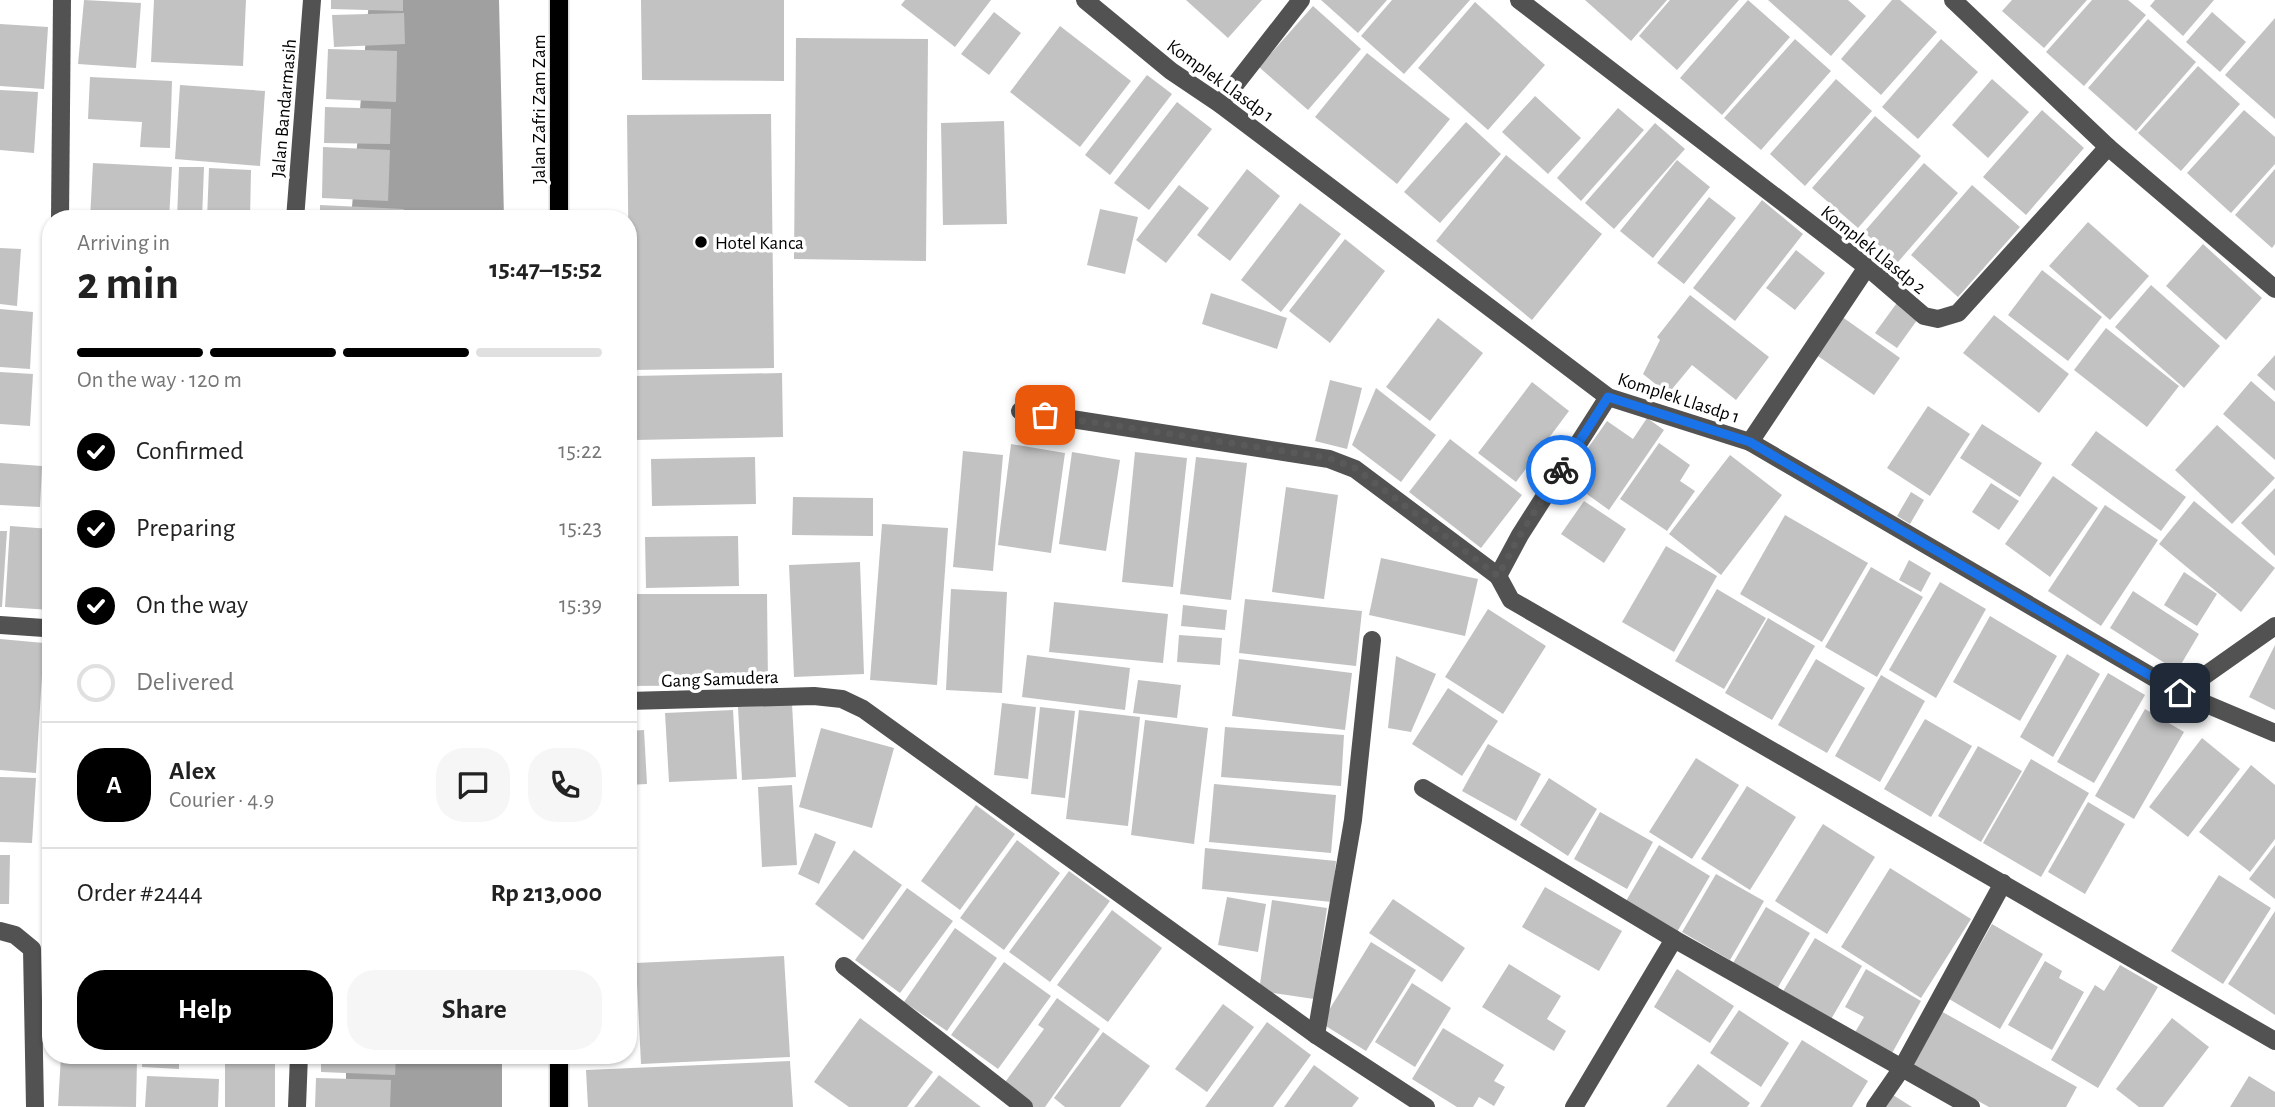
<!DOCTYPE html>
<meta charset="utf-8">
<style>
:root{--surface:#fff;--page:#f6f6f6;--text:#222;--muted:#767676;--line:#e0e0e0;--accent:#000}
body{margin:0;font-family:"Alegreya Sans",sans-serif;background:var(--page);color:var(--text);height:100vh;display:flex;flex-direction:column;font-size:26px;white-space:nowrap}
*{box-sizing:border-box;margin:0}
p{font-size:23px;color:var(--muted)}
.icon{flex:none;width:38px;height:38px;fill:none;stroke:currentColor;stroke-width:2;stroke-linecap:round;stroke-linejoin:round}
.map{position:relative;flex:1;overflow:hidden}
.details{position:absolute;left:42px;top:210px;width:595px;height:854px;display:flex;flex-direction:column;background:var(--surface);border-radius:28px;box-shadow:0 2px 5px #0004}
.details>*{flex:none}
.pin{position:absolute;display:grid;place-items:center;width:60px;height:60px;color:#fff;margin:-30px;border-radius:14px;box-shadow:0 4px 10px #0006}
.courier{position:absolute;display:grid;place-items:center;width:70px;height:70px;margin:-35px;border:5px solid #1a73e8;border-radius:50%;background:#fff;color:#222;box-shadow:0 2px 9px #0007}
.headline em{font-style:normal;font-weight:700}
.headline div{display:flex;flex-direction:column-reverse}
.headline{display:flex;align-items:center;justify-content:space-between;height:119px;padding:0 35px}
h1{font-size:46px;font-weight:700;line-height:52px}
.bar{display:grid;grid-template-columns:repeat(4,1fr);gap:10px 7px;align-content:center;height:84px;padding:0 35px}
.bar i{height:9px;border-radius:5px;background:var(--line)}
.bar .current{background:var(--accent)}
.bar p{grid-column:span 4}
.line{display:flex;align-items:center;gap:18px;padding:0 35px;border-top:2px solid var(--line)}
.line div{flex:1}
.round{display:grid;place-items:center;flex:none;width:74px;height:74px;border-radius:28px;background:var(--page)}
ol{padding:0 35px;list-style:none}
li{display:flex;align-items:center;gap:21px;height:77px}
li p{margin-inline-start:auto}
li .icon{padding:7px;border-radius:50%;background:var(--accent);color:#fff;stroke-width:4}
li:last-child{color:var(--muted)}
li i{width:38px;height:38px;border:4px solid var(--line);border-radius:50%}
.button{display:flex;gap:14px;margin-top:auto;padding:14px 35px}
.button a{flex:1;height:80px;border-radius:28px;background:var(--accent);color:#fff;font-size:28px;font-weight:700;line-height:80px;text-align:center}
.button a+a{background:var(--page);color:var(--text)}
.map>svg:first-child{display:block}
</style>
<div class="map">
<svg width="2275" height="1107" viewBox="0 0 2275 1107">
<rect width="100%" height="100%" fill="#fff"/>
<!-- water -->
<g fill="#a0a0a0">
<path d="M369,0h130l5,219h-153z"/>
<rect x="346" y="1055" width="156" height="52"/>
</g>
<!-- building -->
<g fill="#c2c2c2">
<path d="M84,0l57,3 -5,65 -58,-4z"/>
<path d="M154,0h92l-3,66 -92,-4z"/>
<path d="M331,0h72v11l-72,-2z"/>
<path d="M641,0h143v81l-142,-1z"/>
<path d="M905,0h86l-36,47 -54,-42z"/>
<path d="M1186,0h76l-34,38z"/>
<path d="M1321,0h66l-29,33z"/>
<path d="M1392,0h78l-66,74 -43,-38z"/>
<path d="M1585,0h82l-36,41z"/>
<path d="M1670,0h69l-62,70 -38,-34z"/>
<path d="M1748,0l42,37 -68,78 -42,-37z"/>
<path d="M1768,0h80l18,16 -35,40z"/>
<path d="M1892,0h8l37,32 -56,63 -40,-36z"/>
<path d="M2012,0h75l-43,48 -42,-37z"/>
<path d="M2092,0h36l18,15 -62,71 -38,-34z"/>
<path d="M2155,0h59l-31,36 -33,-30z"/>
<path d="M1475,2l70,63 -57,65 -70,-62z"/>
<path d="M1313,6l48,43 -53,61 -49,-43z"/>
<path d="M994,12l27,21 -32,42 -28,-21z"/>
<path d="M2212,12l34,30 -26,30 -34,-30z"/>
<path d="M404,13l1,31 -71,3 -2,-32z"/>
<path d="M2275,18v101l-50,-44z"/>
<path d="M2148,19l48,43 -60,69 -48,-43z"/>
<path d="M0,24l48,3 -4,62 -44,-3z"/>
<path d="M1060,26l71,55 -51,66 -70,-55z"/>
<path d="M796,38l132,1 -2,222 -132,-2z"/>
<path d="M1795,39l36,32 -70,79 -37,-32z"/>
<path d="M1941,39l37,33 -60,67 -36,-32z"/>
<path d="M328,49l69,2 -1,51 -70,-3z"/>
<path d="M1367,53l83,66 -53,65 -82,-67z"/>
<path d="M2198,66l42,38 -59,67 -43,-38z"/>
<path d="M1147,75l25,19 -62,81 -25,-20z"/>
<path d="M90,77l82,4 -2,67 -30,-1 2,-25 -54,-3z"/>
<path d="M1836,79l36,32 -67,75 -35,-32z"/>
<path d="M1992,79l37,33 -41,46 -36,-33z"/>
<path d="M180,85l85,6 -5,75 -85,-7z"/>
<path d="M0,90l38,2 -4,61 -34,-3z"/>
<path d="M1535,96l46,42 -33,36 -46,-42z"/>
<path d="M1177,102l35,27 -63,81 -35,-27z"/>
<path d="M325,107l66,2 -1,35 -66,-1z"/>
<path d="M1618,108l26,22 -63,71 -24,-23z"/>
<path d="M2042,110l42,38 -58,67 -43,-38z"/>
<path d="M2244,110l31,27v27l-44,49 -44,-40z"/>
<path d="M771,114l3,254 -144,2 -3,-255z"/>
<path d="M1875,116l46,40 -63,72 -46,-40z"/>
<path d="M1004,121l3,103 -64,1 -2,-102z"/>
<path d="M1466,122l35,32 -61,69 -36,-31z"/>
<path d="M1655,123l30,26 -71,80 -29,-26z"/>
<path d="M323,147l67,3 -2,51 -66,-3z"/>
<path d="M1506,155l96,79 -70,86 -96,-79z"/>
<path d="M1677,160l33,27 -57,71 -33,-27z"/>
<path d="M93,163l79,4 -3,52h-79z"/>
<path d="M1924,163l34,30 -60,69 -34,-30z"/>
<path d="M179,167h25l-2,52h-25z"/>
<path d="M209,168l42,2 -1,49h-43z"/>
<path d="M1247,169l33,27 -50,65 -33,-26z"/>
<path d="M2275,169v75l-3,4 -37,-33z"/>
<path d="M1179,185l30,23 -43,55 -30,-23z"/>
<path d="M1972,185l48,42 -62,70 -47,-42z"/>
<path d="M1709,197l27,21 -52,66 -27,-21z"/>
<path d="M1762,200l41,34 -68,87 -42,-33z"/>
<path d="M1300,203l41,31 -60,78 -40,-32z"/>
<path d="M320,205l84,4 -1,10h-83z"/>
<path d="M1100,209l38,8 -13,57 -38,-9z"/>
<path d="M2088,222l61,54 -39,44 -61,-54z"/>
<path d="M1345,239l40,32 -55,72 -41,-32z"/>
<path d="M2203,244l59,54 -36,42 -60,-54z"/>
<path d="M0,248l21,1 -4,57 -17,-2z"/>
<path d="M1796,250l29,23 -30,37 -29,-22z"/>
<path d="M2042,270l60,47 -34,44 -60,-46z"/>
<path d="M2151,285l69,61 -36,42 -69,-61z"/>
<path d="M1211,293l76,25 -10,31 -75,-25z"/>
<path d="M1690,295l79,62 -33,43 -44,-35 -24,29 -25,-20 17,-34 -3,-3z"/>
<path d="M1899,300l21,16 -23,32 -22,-15z"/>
<path d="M0,309l33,3 -3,57 -30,-2z"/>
<path d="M1994,315l75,59 -30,39 -76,-60z"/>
<path d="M1841,316l59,42 -26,37 -59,-41z"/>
<path d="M1438,318l45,35 -53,68 -44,-34z"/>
<path d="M2106,328l73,58 -32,41 -73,-57z"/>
<path d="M2275,355v36l-18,-16z"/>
<path d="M0,372l33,2 -3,52 -30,-2z"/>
<path d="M782,373l1,64 -149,3 -1,-64z"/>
<path d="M1330,380l32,8 -15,61 -32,-8z"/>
<path d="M2251,381l24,21v58l-52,-46z"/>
<path d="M1532,382l37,29 -53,71 -38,-29z"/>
<path d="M1376,388l60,47 -35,47 -49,-37z"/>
<path d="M1928,406l42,28 -40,62 -43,-28z"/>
<path d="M1647,418l17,12 -55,80 -43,-31 41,-58 26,18z"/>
<path d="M1982,424l60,39 -22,34 -60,-39z"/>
<path d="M2217,425l58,53 -43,46 -57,-54z"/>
<path d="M2096,431l90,66 -25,34 -90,-66z"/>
<path d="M1450,439l72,56 -41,53 -72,-56z"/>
<path d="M1659,443l31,22 -10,16 15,10 -28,40 -47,-32z"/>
<path d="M1011,444l54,9 -14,100 -53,-8z"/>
<path d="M963,451l40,4 -10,116 -40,-4z"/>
<path d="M1072,452l48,8 -14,91 -47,-7z"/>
<path d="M1135,452l52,6 -14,129 -51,-5z"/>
<path d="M1730,455l52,40 -61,80 -52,-41z"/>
<path d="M755,457l1,47 -104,2 -1,-47z"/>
<path d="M1196,457l51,6 -16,137 -51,-6z"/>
<path d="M0,463l42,3 -2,41 -40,-2z"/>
<path d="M2053,476l45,32 -48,69 -45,-33z"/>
<path d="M1991,483l28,18 -20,29 -27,-18z"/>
<path d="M1286,487l52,8 -14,104 -52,-7z"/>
<path d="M2275,488v68l-34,-33z"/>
<path d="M1911,492l13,8 -14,24 -13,-8z"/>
<path d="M793,497l80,1v38l-81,-1z"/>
<path d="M1584,501l42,28 -22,34 -43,-29z"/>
<path d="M2194,501l81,67 -34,44 -82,-68z"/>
<path d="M2105,505l53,35 -57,86 -53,-35z"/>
<path d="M1785,515l83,48 -46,79 -82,-48z"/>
<path d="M882,524l66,4 -11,157 -67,-5z"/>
<path d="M10,526l41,3v81l-46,-3z"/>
<path d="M0,531h7l-5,76h-2z"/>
<path d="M738,536l1,50 -93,2 -1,-51z"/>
<path d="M1666,546l51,30 -43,76 -52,-30z"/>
<path d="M1381,558l97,21 -13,57 -96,-21z"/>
<path d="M1909,560l22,13 -10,19 -22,-12z"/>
<path d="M860,562l4,112 -70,3 -5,-112z"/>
<path d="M1871,567l52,30 -46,80 -52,-30z"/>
<path d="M2184,572l33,22 -20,32 -33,-21z"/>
<path d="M1940,582l46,27 -50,89 -47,-28z"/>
<path d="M951,589l56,3 -5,101 -56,-3z"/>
<path d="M1717,589l49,29 -42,71 -49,-28z"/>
<path d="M2133,591l66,43 -22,37 -67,-43z"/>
<path d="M628,594h139l1,91 -140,1z"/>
<path d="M1245,599l117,12 -6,55 -117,-13z"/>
<path d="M1054,602l114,12 -5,49 -114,-11z"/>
<path d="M1183,605l44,5 -2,20 -44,-4z"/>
<path d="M1488,609l58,37 -43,68 -58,-37z"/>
<path d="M1990,616l67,40 -37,65 -67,-39z"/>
<path d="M1768,618l47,28 -43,74 -47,-27z"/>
<path d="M1179,635l43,3 -2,27 -43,-3z"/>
<path d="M0,639l44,4 -8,130 -36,-3z"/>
<path d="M2275,645v65l-26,-13z"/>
<path d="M2067,654l33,20 -47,83 -33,-20z"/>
<path d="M1027,655l103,13 -5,42 -103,-13z"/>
<path d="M1396,656l40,18 -25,58 -23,-4z"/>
<path d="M1239,659l113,14 -7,57 -113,-14z"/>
<path d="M1816,659l49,29 -38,65 -49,-28z"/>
<path d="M2108,673l37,22 -51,88 -37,-21z"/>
<path d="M1881,675l44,26 -45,81 -45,-26z"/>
<path d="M1138,680l43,5 -4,33 -44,-5z"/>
<path d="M1448,688l50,33 -36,55 -50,-32z"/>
<path d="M1002,703l34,4 -8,72 -34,-4z"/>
<path d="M792,704l4,73 -54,3 -4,-73z"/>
<path d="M1040,707l35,4 -10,87 -34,-4z"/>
<path d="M2145,709l39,23 -50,87 -39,-23z"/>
<path d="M733,710l4,69 -68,3 -4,-69z"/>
<path d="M1079,710l61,7 -12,109 -62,-7z"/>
<path d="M1925,719l47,27 -41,71 -47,-28z"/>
<path d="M1145,720l63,8 -14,116 -63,-9z"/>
<path d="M1225,727l119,8 -3,51 -120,-9z"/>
<path d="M821,728l73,20 -22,80 -73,-21z"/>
<path d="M644,730l3,54 -19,1v-54z"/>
<path d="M2202,738l38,31 -52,68 -39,-30z"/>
<path d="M1488,744l53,30 -25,47 -54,-30z"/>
<path d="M1978,746l44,25 -41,71 -43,-26z"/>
<path d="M1696,758l43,27 -47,74 -43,-27z"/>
<path d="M2031,759l58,34 -48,84 -58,-34z"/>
<path d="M2251,765l24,20v54l-25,33 -51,-40z"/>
<path d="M0,777l36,1 -4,65 -32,-1z"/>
<path d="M1549,778l48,31 -29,47 -48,-31z"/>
<path d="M1214,784l122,11 -5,58 -122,-11z"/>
<path d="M792,785l5,80 -35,2 -4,-80z"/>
<path d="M1747,786l49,31 -46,73 -49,-31z"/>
<path d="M2088,802l37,22 -40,70 -37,-22z"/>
<path d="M976,805l39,29 -55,76 -39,-29z"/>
<path d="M1600,812l53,30 -26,47 -53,-30z"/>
<path d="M1823,824l52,33 -48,77 -52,-33z"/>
<path d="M815,833l21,9 -17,42 -21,-10z"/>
<path d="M1017,840l43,33 -56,77 -44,-32z"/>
<path d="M1659,845l51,31 -33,56 -51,-31z"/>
<path d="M2275,845v54l-26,-20z"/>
<path d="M1205,848l131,13 -4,41 -130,-13z"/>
<path d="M854,850l48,35 -39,55 -48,-36z"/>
<path d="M0,855h10l-1,49h-9z"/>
<path d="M1890,868l81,51 -50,79 -80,-51z"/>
<path d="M1069,871l41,30 -60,81 -41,-30z"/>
<path d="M1716,874l48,27 -34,59 -48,-28z"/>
<path d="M2219,875l52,33 -48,76 -52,-33z"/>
<path d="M1545,887l77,44 -23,40 -77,-44z"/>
<path d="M907,888l46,33 -53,72 -45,-33z"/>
<path d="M1227,897l39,7 -8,48 -40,-7z"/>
<path d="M1393,899l72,49 -23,34 -73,-49z"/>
<path d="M1272,900l55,8 -13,91 -55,-8z"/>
<path d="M1766,907l44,26 -33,56 -44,-26z"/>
<path d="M1112,910l50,38 -54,74 -51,-37z"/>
<path d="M2275,911v104l-47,-31z"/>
<path d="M1992,924l51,30 -43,75 -51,-30z"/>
<path d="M955,928l42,30 -50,73 -43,-29z"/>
<path d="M1815,938l47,28 -32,55 -48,-28z"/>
<path d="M1371,942l45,28 -50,81 -45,-28z"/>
<path d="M784,956l6,101 -149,7 -5,-101z"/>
<path d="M2045,961l17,10 -3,7 25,14 -32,58 -44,-25z"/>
<path d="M1004,962l47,34 -53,73 -47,-34z"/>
<path d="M1509,964l52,32 -14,23 19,12 -12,20 -72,-44z"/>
<path d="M2120,965l38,22 -60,101 -47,-28 44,-75 9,6z"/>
<path d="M1677,969l57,37 -24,37 -56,-36z"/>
<path d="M1866,969l55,32 -30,54 -37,-21 10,-17 -19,-10z"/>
<path d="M1412,983l39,25 -36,59 -40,-25z"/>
<path d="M1057,998l43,31 -55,78h-12l-30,-22 41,-56 -6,-4z"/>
<path d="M1223,1004l31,23 -47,65 -32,-23z"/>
<path d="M1739,1010l50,33 -28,44 -51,-34z"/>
<path d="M1939,1010l138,77 -11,20h-77l-80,-44z"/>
<path d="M860,1018l73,54 -26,35h-58l-35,-25z"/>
<path d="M2172,1018l37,29 -46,60h-24l-23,-18z"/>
<path d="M1267,1022l44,33 -38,52h-68z"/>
<path d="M1443,1028l61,37 -10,16 11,6 -11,19 -15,-9 -6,10h-16l-45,-28z"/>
<path d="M1103,1032l47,34 -30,41h-55l-11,-9z"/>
<path d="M1802,1040l66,41 -16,26h-92z"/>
<path d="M142,1055h37v14l-37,-2z"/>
<rect x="225" y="1055" width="50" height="52"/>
<path d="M321,1055h75l-1,20 -74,-3z"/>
<path d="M61,1056l76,4 -1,47 -78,-1z"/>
<path d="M790,1061l3,46h-205l-2,-37z"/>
<path d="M1698,1064l52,39 -3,4h-81z"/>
<path d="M1314,1065l45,33 -7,9h-68z"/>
<path d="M939,1075l42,32h-67z"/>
<path d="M147,1076l72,3 -1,28h-73z"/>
<path d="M2249,1076l26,16v15h-45z"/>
<path d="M316,1078l75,2 -1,27h-75z"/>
<path d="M1893,1095l19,12h-27z"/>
</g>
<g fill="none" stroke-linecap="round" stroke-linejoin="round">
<!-- major casing -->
<g stroke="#dbdbdb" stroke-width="21">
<g id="major">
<path d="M559,0v219"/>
<path d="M559,1107v-52"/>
</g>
</g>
<!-- minor -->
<g stroke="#525252" stroke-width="18">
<path d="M1085,0l86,71 49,33 388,293 142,45 430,251 95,40"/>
<path d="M1519,0l348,267 57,49 14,3 20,-6 150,-166"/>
<path d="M1953,0l155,147 167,142"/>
<path d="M1220,104l81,-104"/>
<path d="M60,219l2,-219"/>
<path d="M295,219l17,-219"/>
<path d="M1608,397l-88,138 -22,41 13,24 764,441"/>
<path d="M1020,411l309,48 26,10 143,107"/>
<path d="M1750,442l117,-175"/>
<path d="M0,625l44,3"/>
<path d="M2180,693l95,-67"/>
<path d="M628,701l186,-5 28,3 21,10 453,326 110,72"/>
<path d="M1423,788l251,151"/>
<path d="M0,931l15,4 17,14 3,158"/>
<path d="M844,966l180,141"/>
<path d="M1316,1035l37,-215 19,-180"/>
<path d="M297,1107l2,-52"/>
<path d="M1574,1107l100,-168 297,168"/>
<path d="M1875,1107l27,-39 101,-185"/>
</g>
<!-- major -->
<use href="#major" stroke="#000" stroke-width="18"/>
</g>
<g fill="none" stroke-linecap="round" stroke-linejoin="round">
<!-- done -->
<path stroke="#595959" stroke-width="7" stroke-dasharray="0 12.6" d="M1045,415l284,43 26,10 143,108 22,-41 41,-65"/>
<!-- route -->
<path stroke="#1a73e8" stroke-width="9" d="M1561,470l47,-73 142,45 430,251"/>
</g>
<!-- markers -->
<circle fill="#000" stroke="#fff" stroke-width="2.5" cx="701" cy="242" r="7"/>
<g text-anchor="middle" stroke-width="7" stroke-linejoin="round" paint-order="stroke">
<!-- street labels -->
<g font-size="19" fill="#000" stroke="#fff">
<text transform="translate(1221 80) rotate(36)" y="7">Komplek Llasdp 1</text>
<text transform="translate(283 108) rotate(-85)" y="7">Jalan Bandarmasih</text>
<text transform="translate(538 109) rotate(-90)" y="7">Jalan Zafri Zam Zam</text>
<text transform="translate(1874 249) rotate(39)" y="7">Komplek Llasdp 2</text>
<text transform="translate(1679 397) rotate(18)" y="7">Komplek Llasdp 1</text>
<text transform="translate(720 678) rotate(-2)" y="7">Gang Samudera</text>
</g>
<!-- poi labels -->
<g font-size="19" fill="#000" stroke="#fff" text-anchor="start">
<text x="715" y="249">Hotel Kanca</text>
</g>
</g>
</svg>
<div class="pin" style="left:1045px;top:415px;background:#ea580c"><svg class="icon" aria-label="bag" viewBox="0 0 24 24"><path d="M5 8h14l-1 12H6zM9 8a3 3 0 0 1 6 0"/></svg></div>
<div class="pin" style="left:2180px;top:693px;background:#1f2937"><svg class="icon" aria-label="home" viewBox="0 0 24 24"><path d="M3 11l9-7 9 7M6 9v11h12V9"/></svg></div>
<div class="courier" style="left:1561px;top:470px"><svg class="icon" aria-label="bike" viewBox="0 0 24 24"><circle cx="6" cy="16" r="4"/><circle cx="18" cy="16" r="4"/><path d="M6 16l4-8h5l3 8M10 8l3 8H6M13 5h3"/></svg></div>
<section class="details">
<div class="headline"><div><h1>2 min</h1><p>Arriving in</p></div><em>15:47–15:52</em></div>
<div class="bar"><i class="current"></i><i class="current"></i><i class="current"></i><i></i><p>On the way · 120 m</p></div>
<ol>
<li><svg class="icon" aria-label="check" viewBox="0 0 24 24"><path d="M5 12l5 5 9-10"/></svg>Confirmed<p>15:22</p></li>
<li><svg class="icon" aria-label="check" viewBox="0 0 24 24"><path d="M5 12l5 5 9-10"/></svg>Preparing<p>15:23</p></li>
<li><svg class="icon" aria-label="check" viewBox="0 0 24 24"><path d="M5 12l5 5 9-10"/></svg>On the way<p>15:39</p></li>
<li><i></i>Delivered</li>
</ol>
<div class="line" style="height:126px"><b class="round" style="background:var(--accent);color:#fff">A</b><div><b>Alex</b><p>Courier · 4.9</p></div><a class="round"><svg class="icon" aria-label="chat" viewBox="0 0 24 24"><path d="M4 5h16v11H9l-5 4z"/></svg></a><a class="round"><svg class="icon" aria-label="phone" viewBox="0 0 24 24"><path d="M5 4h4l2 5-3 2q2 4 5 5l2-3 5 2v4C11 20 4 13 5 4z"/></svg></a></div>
<div class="line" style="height:91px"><div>Order #2444</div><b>Rp 213,000</b></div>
<div class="button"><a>Help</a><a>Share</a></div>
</section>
</div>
